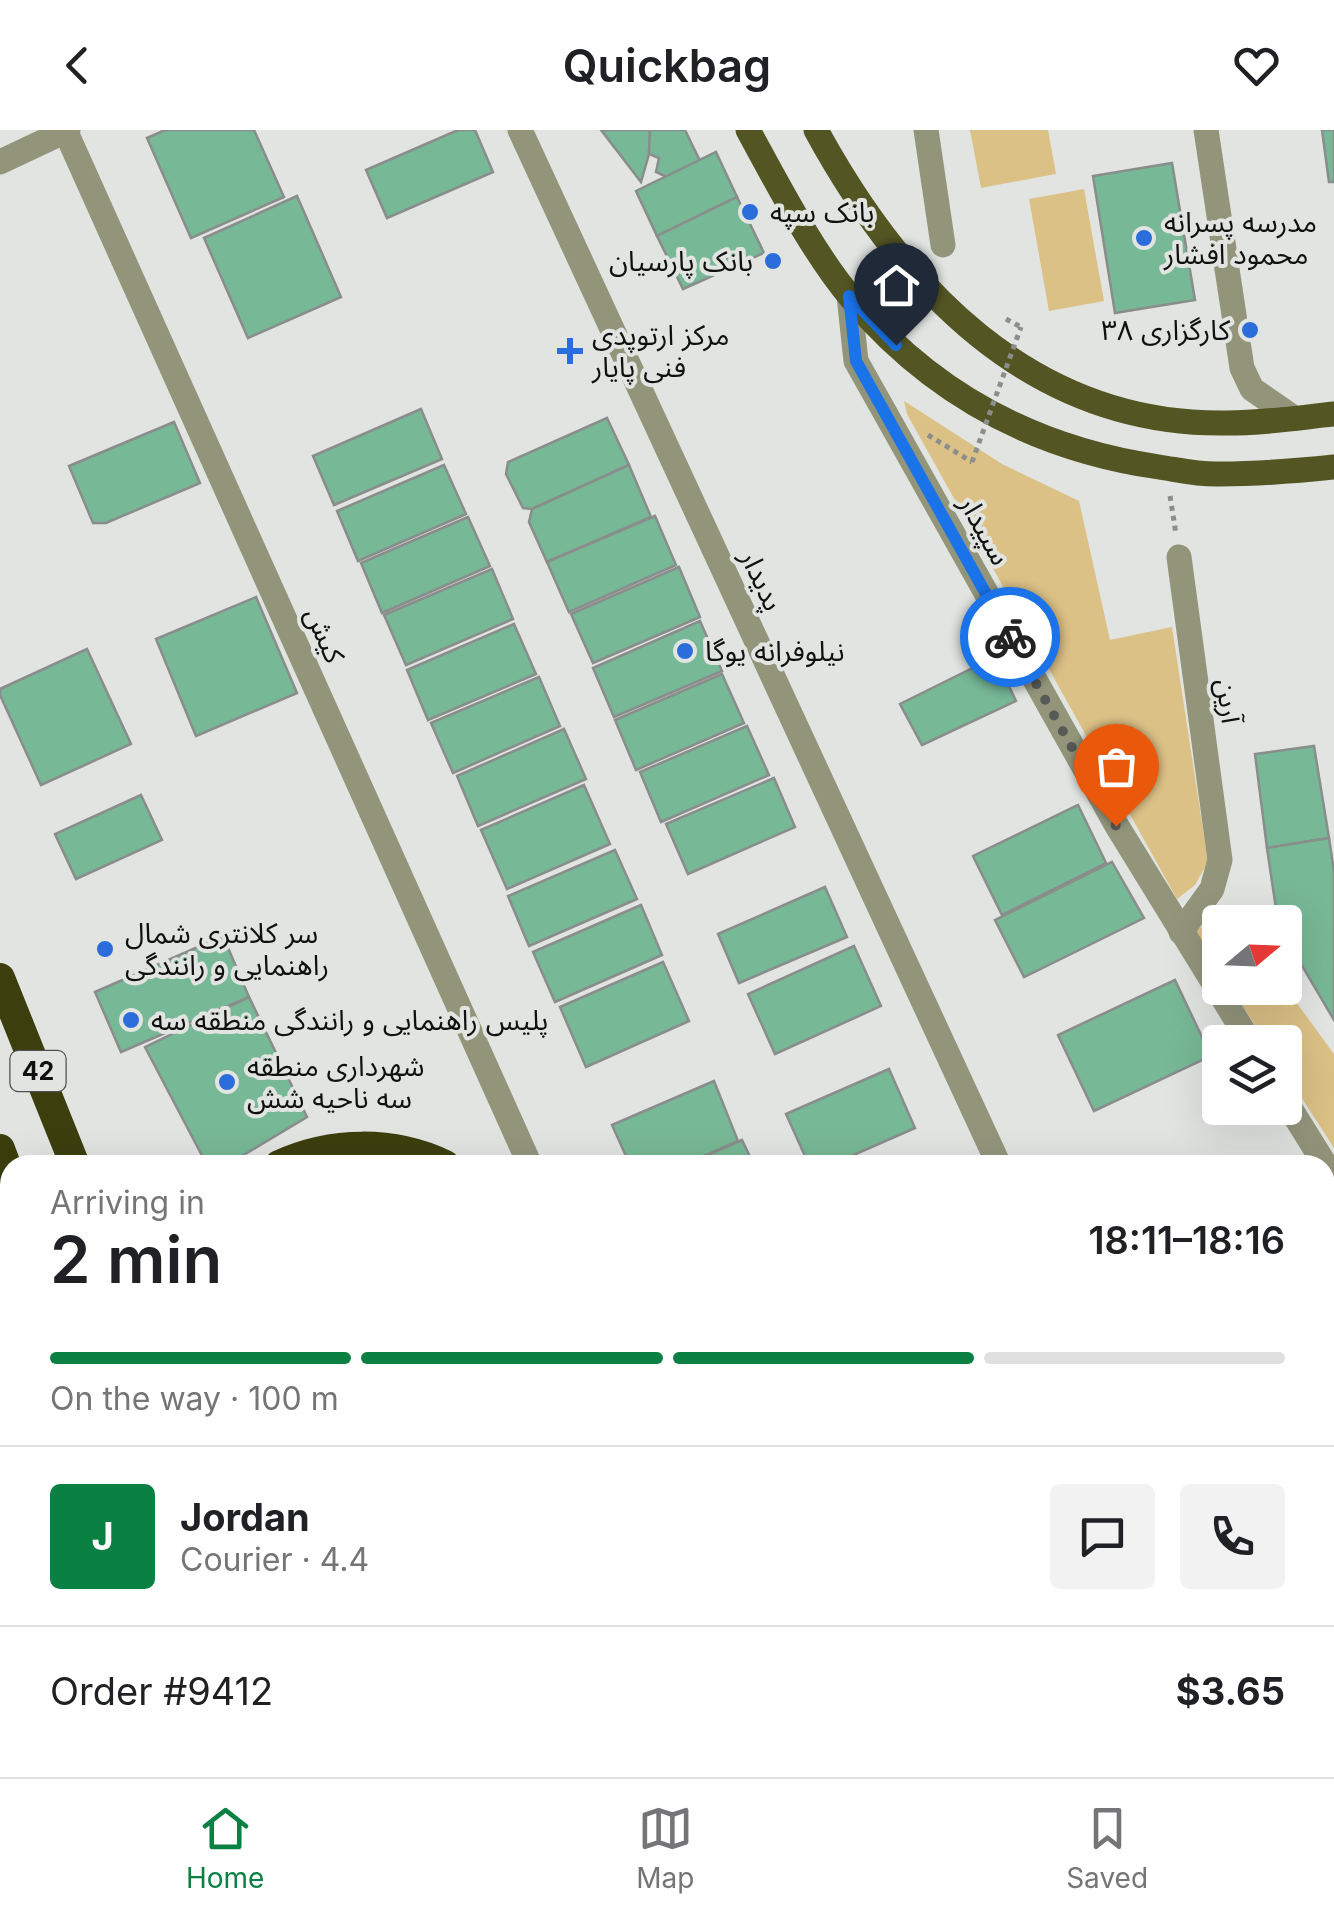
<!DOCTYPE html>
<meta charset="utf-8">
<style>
:root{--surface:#fff;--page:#f2f2f2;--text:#202124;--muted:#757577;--line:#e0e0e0;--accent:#0b8043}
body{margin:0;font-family:Inter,"Noto Sans Arabic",sans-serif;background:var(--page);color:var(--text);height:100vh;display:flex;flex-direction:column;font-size:38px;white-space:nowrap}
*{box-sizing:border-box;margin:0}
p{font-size:32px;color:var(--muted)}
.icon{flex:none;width:55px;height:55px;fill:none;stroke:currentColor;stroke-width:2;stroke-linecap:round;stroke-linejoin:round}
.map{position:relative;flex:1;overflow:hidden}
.panel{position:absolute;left:0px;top:1025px;width:1335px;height:622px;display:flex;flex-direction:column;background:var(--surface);border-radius:30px 30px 0 0;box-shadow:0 10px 40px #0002}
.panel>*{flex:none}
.needle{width:65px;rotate:71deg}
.tools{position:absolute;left:1202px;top:775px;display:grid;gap:20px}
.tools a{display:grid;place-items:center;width:100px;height:100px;border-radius:10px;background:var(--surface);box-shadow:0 10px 40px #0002;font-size:50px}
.pin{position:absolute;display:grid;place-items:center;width:85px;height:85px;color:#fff;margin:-102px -42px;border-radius:50% 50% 50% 0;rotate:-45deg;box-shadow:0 0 10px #0007}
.pin .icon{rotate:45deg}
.courier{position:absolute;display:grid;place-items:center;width:100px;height:100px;margin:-50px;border:8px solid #1a73e8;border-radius:50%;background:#fff;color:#222;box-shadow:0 2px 12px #0007}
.head em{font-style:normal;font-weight:600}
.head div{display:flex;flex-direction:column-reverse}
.head{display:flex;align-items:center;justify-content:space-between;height:170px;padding:0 50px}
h1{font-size:65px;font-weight:600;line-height:75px}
.bar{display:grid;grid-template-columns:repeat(4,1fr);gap:15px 10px;align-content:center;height:120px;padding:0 50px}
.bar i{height:12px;border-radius:8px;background:var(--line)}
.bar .on{background:var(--accent)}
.bar p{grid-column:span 4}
.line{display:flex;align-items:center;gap:25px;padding:0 50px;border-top:2px solid var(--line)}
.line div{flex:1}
.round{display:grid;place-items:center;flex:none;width:105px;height:105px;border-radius:10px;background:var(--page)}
header{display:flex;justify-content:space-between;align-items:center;height:130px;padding:0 50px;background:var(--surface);font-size:45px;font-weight:600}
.tabs{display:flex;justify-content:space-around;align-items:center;height:140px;border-top:2px solid var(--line);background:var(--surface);font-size:28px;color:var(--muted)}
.tabs a{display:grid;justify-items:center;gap:5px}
.tabs .on{color:var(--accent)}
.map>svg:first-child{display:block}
</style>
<header><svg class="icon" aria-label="back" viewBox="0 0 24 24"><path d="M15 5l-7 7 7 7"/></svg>Quickbag<svg class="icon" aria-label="heart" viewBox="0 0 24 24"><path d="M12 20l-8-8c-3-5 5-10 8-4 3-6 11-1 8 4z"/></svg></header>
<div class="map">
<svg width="1334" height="1647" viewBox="0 0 1334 1647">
<rect width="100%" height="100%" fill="#e1e4e0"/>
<!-- green -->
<g fill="#dcc186">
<path d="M970,0h78l8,44 -75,14z"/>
<path d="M1084,59l20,112 -55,10 -20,-112z"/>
<path d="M904,271l98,63 77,37 31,139 62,-13 36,235 -13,23 -18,14 -270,-485z"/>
<path d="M1230,780l9,12h-19v49l-26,-40z"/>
<path d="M1285,857l49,67v94l-49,-76v-30h-19l-35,-54z"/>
<path d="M1331,1076h3v98l-9,1v-97z"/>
<path d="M0,1080l10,28v114l-10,-9z"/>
<path d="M0,1270l10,12v203l-10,3z"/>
<path d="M1334,1405v242h-264l2,-9h253v-232z"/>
<path d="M66,1638h102l4,9h-134z"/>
<path d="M336,1638h621l4,9h-622z"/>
</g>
<!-- building -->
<g fill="#77b896" stroke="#898d8b" stroke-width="2.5">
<path d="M165,0h89l30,67 -93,41 -44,-100z"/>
<path d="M458,0h17l18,42 -106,46 -21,-48z"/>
<path d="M601,0h49l-1,24 -8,28z"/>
<path d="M650,0h35l15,31 -33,16 -11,-5 3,-14 -10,-4z"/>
<path d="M1322,0h12v52h-5z"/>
<path d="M716,22l21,45 -80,39 -21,-45z"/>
<path d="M1172,33l23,137 -80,13 -22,-137z"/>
<path d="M297,66l44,101 -93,41 -44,-100z"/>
<path d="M737,67l27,56 -81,36 -26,-53z"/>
<path d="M421,279l21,50 -108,46 -21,-49z"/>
<path d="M607,288l22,47 -97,44 -9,-1 -17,-34 2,-12z"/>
<path d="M174,292l26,61 -94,40h-13l-24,-57z"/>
<path d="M444,335l22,49 -108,47 -21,-50z"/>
<path d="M629,335l22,52 -104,45 -18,-40 3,-13z"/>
<path d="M655,386l21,49 -107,47 -22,-50z"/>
<path d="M468,387l22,49 -108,47 -21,-50z"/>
<path d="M679,437l21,50 -107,46 -22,-49z"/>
<path d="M492,439l21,50 -107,46 -22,-50z"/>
<path d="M256,467l41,96 -101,43 -40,-97z"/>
<path d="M700,491l22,50 -108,46 -21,-49z"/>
<path d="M514,494l22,50 -108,46 -21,-50z"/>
<path d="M87,519l44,95 -90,41 -41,-90v-6z"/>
<path d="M995,527l21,44 -94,44 -22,-41z"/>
<path d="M722,544l22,49 -108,47 -21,-50z"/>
<path d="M539,547l21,49 -107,47 -22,-50z"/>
<path d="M747,596l22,49 -108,47 -21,-50z"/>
<path d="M564,599l22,50 -108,47 -21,-50z"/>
<path d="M1314,616l15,92 -62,10 -12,-94z"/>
<path d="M774,648l21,49 -107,47 -22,-50z"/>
<path d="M584,655l26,59 -103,45 -26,-59z"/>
<path d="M141,665l21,45 -86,39 -21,-45z"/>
<path d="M1078,675l28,58 -104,52 -29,-59z"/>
<path d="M1329,708l5,33v149l-49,-83v-15h-7l-11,-74z"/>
<path d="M615,720l22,49 -108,47 -21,-50z"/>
<path d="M1112,732l32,56 -120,59 -29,-57z"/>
<path d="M825,757l22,50 -108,46 -21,-49z"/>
<path d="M641,775l21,50 -107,47 -22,-50z"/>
<path d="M223,806l26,61 -128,55 -26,-60z"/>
<path d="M854,816l27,60 -106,48 -27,-60z"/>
<path d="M663,832l26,59 -103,46 -26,-60z"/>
<path d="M1175,850l36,76 -117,55 -36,-76z"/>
<path d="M249,867l58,120 -80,48h-20l-62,-118z"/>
<path d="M889,939l26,59 -84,37h-22l-23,-51z"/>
<path d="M714,951l24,60 -54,24h-54l-18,-40z"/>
<path d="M742,1010l12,25h-69z"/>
</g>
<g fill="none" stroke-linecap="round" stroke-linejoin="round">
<!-- path -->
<g stroke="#8c8e8c" stroke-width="5" stroke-dasharray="5 5" stroke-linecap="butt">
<path d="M1006,189l15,8"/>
<path d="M928,305l44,27"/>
<path d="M1170,366l6,38"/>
<path d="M1325,1434l9,3"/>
<path d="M0,1472l10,32"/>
<path d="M52,1638l3,9"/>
<path d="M1081,1647l1,-9"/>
</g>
<!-- minor -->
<g stroke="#93957b" stroke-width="25">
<path d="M65,0l465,1035"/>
<path d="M520,0l479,1035"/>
<path d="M926,0l17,115"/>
<path d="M1206,0l36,238 10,21 42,29"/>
<path d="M0,32l68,-32"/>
<path d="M849,166l7,65 261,465 133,216"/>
<path d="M1179,427l41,303 -8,29 -31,43"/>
<path d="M1285,970l44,71"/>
</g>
<!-- major -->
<g stroke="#535523" stroke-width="25">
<path d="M748,0c29,53 65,123 104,169 81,96 183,150 307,168 20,3 41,8 61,7 37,0 76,-3 114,-7"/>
<path d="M816,0c85,156 213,293 404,293 38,1 76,-5 114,-9"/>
</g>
<!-- highway -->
<g stroke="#3d3e0e" stroke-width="30">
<path d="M0,848l75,187"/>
<path d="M0,1019l10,27"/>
<path d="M279,1035c52,-24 114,-25 166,0"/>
<path d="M1325,1211l9,-1"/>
<path d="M0,1234l10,9"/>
<path d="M1325,1242l9,-1"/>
<path d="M1325,1320l9,-1"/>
<path d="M1325,1364l9,-1"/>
<path d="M0,1543l10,-2"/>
<path d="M0,1610l10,-3"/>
<path d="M225,1638l3,9"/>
<path d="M307,1638l5,9"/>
<path d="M982,1638l3,9"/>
<path d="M1047,1647l1,-9"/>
</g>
<!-- path-bridge -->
<path stroke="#8c8e8c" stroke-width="5" stroke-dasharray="5 5" stroke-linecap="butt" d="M972,332l49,-135"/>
</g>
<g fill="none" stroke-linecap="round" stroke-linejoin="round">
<!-- done -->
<path stroke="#585a58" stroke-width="10" stroke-dasharray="0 18" d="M1010,507l106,189"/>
<!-- route -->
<path stroke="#1a73e8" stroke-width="12" d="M896,215l-47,-49 7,65 154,276"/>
</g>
<!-- markers -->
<g fill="#2b6dda" stroke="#e1e4e0" stroke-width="4">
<circle cx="750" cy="82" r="10"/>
<circle cx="1144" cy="108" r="10"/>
<circle cx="773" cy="131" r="10"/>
<circle cx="1250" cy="200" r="10"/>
<path d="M565 206h10v10h10v10h-10v10h-10v-10h-10v-10h10z"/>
<circle cx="685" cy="521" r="10"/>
<circle cx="105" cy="819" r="10"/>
<circle cx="131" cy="890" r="10"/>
<circle cx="227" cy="952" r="10"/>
</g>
<g text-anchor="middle" stroke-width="8" stroke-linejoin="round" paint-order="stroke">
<!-- shield labels -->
<rect fill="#e1e4e0" stroke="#4e504e" stroke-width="2.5" x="10.5" y="921" width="55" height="40" rx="8"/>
<g font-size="25" font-weight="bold" fill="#0f100f">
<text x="38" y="950">42</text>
</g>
<!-- poi labels -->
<g font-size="28" fill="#0f100f" stroke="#e1e4e0" text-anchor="start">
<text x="770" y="92">بانک سپه</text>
<text x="1164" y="102">مدرسه پسرانه<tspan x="1164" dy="32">محمود افشار</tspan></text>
<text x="753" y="141" text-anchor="end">بانک پارسیان</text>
<text x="1230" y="210" text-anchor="end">کارگزاری ۳۸</text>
<text x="592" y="215">مرکز ارتوپدی<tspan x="592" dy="32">فنی پایار</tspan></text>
<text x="705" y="531">نیلوفرانه یوگا</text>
<text x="125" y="813">سر کلانتری شمال<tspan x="125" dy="32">راهنمایی و رانندگی</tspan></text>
<text x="151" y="900">پلیس راهنمایی و رانندگی منطقه سه</text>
<text x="247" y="946">شهرداری منطقه<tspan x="247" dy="32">سه ناحیه شش</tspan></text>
</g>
<!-- street labels -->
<g font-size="28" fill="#0f100f" stroke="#e1e4e0">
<text transform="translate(985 400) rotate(61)" y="10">سپیدار</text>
<text transform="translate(762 450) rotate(65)" y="10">پدیدار</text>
<text transform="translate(325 505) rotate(66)" y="10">کیش</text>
<text transform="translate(1229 571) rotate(82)" y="10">آرین</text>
</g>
</g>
</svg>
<div class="tools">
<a><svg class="needle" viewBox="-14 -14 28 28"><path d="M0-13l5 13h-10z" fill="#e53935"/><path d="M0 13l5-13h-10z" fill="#757577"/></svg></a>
<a><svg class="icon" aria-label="layers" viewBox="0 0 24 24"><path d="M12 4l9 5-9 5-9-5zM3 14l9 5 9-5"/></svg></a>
</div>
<div class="pin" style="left:1116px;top:696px;background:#ea580c"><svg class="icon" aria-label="bag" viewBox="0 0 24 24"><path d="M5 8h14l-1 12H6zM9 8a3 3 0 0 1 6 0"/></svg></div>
<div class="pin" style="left:896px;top:215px;background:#1f2937"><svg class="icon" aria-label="home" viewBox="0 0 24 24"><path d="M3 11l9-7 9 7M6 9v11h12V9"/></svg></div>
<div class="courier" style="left:1010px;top:507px"><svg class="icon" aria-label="bike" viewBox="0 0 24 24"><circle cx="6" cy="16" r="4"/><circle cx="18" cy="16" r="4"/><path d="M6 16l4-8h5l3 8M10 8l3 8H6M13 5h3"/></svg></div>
<section class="panel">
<div class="head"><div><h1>2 min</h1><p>Arriving in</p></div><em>18:11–18:16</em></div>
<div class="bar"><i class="on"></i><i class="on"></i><i class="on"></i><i></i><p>On the way · 100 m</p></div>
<div class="line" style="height:180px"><b class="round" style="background:var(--accent);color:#fff">J</b><div><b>Jordan</b><p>Courier · 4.4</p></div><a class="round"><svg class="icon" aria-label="chat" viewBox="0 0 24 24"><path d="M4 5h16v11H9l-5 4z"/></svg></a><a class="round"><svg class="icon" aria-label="phone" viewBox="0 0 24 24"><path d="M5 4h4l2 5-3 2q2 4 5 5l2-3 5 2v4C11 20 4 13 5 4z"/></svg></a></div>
<div class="line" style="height:130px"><div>Order #9412</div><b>$3.65</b></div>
</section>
</div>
<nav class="tabs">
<a class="on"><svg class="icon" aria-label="home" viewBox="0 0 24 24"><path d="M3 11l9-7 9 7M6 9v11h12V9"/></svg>Home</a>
<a><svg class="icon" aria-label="map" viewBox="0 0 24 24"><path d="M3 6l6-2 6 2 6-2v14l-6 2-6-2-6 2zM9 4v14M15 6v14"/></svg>Map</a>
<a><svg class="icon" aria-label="saved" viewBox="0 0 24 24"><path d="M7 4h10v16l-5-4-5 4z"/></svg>Saved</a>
</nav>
